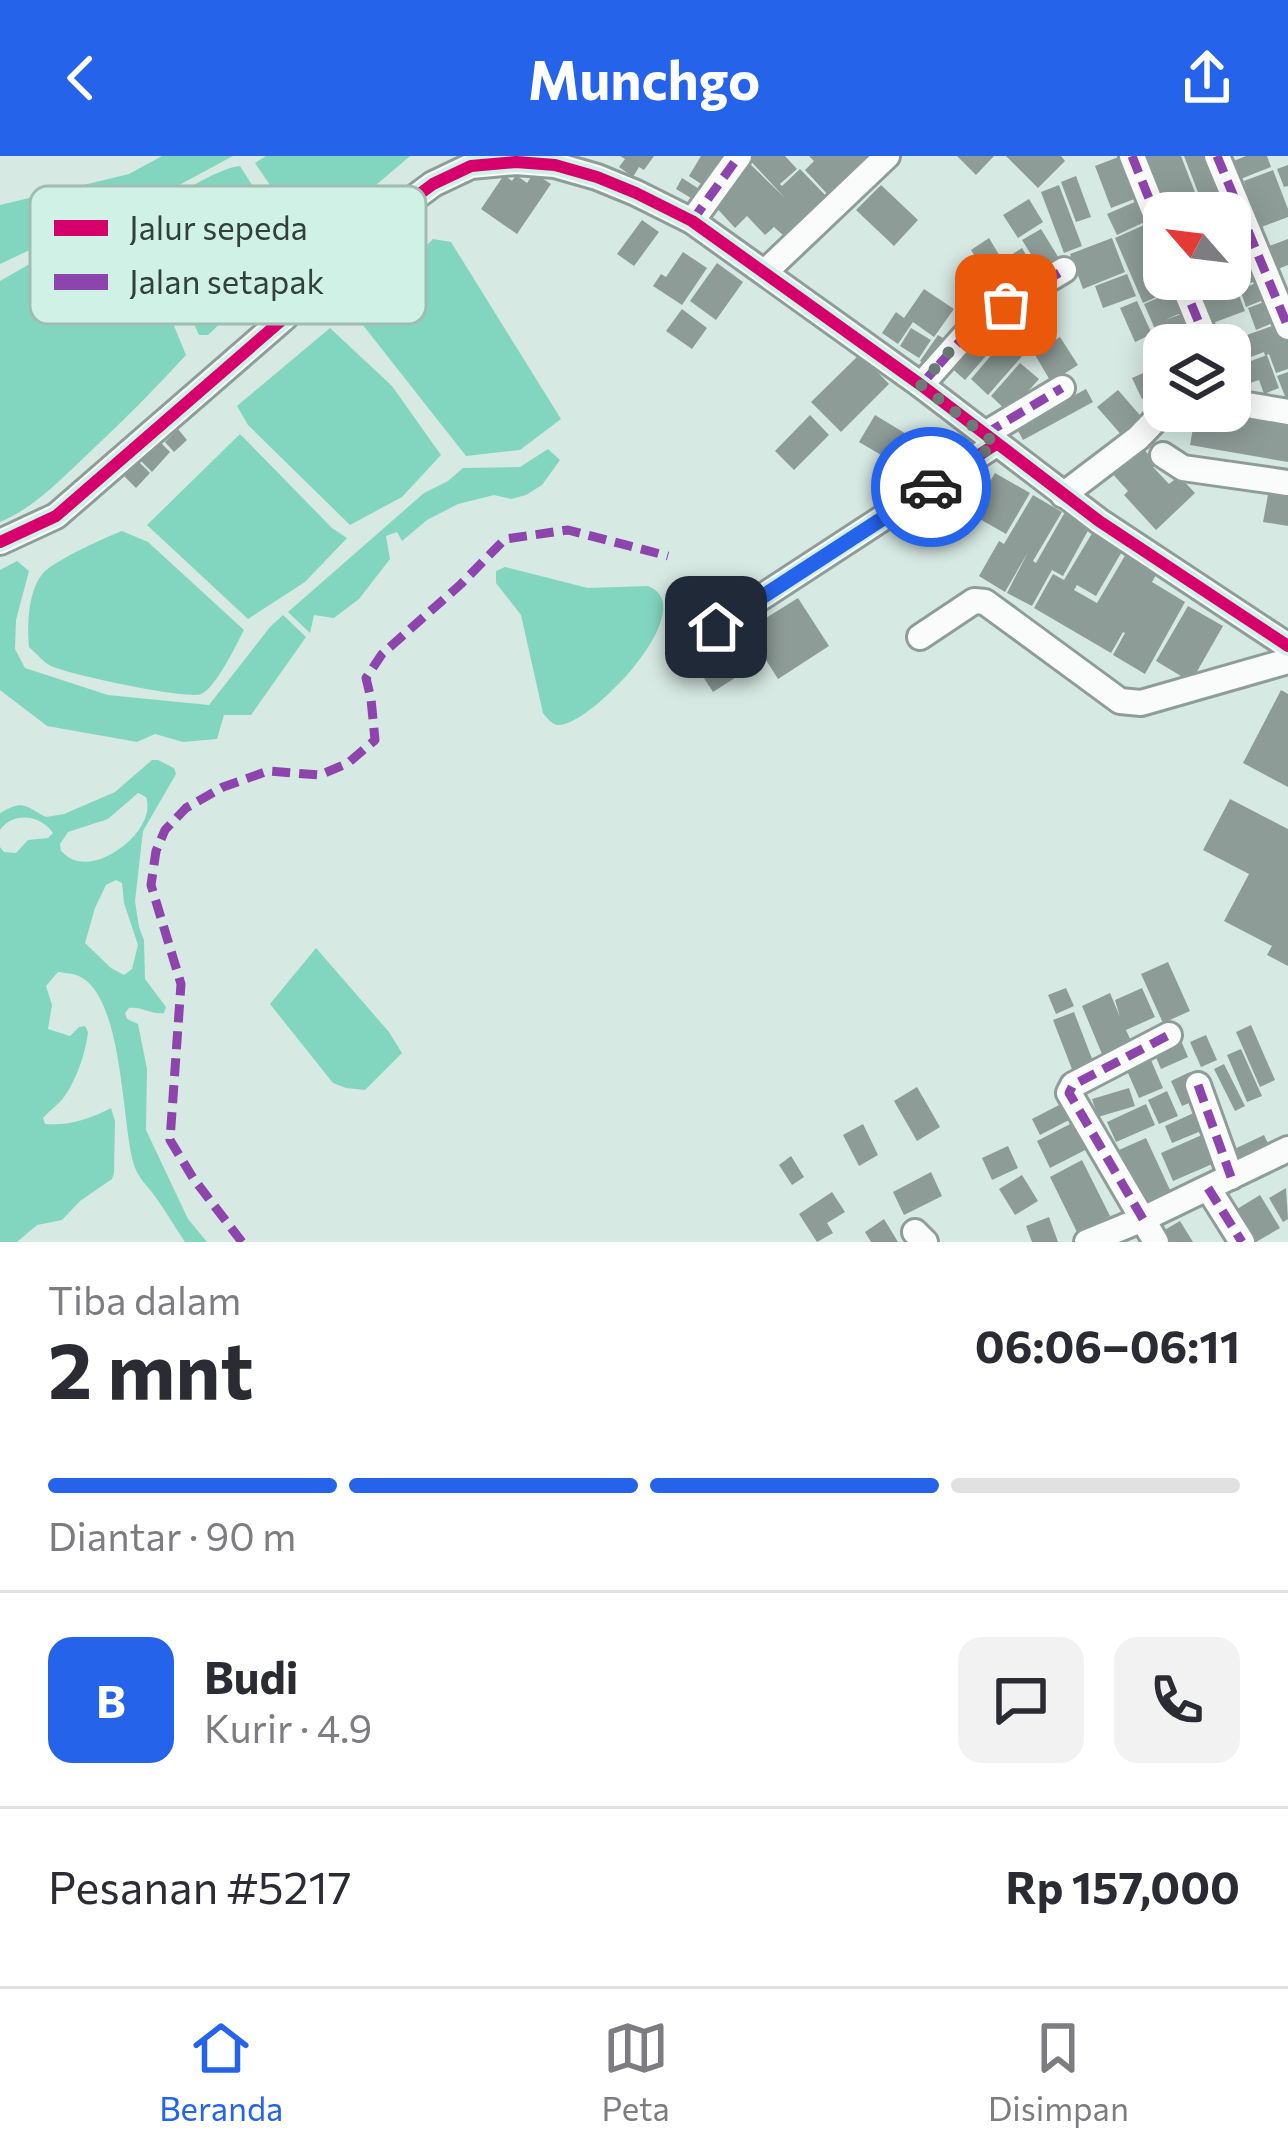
<!DOCTYPE html>
<html lang="id">
<meta charset="utf-8">
<style>
:root{--surface:#fff;--page:#f2f2f3;--text:#2b2b33;--muted:#7c7c81;--line:#e1e1e2;--accent:#2563eb}
body{margin:0;font-family:Commissioner,sans-serif;background:var(--page);color:var(--text);height:100vh;display:flex;flex-direction:column;font-size:45px;white-space:nowrap}
*{box-sizing:border-box;margin:0}
p{font-size:39px;color:var(--muted)}
.icon{flex:none;width:66px;height:66px;fill:none;stroke:currentColor;stroke-width:2;stroke-linecap:round;stroke-linejoin:round}
.map{position:relative;height:1086px;overflow:hidden}
.side{display:flex;flex-direction:column;background:var(--surface);flex:1}
.side>*{flex:none}
.needle{width:78px;rotate:298deg}
.controls{position:absolute;left:1143px;top:36px;display:grid;gap:24px}
.controls a{display:grid;place-items:center;width:108px;height:108px;border-radius:24px;background:var(--surface);box-shadow:0 6px 30px #0003;font-size:60px}
.pin{position:absolute;display:grid;place-items:center;width:102px;height:102px;color:#fff;margin:-51px;border-radius:24px;box-shadow:0 6px 18px #0006}
.courier{position:absolute;display:grid;place-items:center;width:120px;height:120px;margin:-60px;border:9px solid #2563eb;border-radius:50%;background:#fff;color:#222;box-shadow:0 3px 15px #0007}
.summary em{font-style:normal;font-weight:700}
.summary div{display:flex;flex-direction:column-reverse}
.summary{display:flex;align-items:center;justify-content:space-between;height:204px;padding:0 48px}
h1{font-size:78px;font-weight:700;line-height:90px}
.bar{display:grid;grid-template-columns:repeat(4,1fr);gap:18px 12px;align-content:center;height:144px;padding:0 48px}
.bar i{height:15px;border-radius:9px;background:var(--line)}
.bar .selected{background:var(--accent)}
.bar p{grid-column:span 4}
.line{display:flex;align-items:center;gap:30px;padding:0 48px;border-top:3px solid var(--line)}
.line div{flex:1}
.round{display:grid;place-items:center;flex:none;width:126px;height:126px;border-radius:24px;background:var(--page)}
header{display:flex;justify-content:space-between;align-items:center;height:156px;padding:0 48px;background:var(--accent);color:#fff;font-size:54px;font-weight:700}
.dock{display:flex;justify-content:space-around;align-items:center;height:168px;border-top:3px solid var(--line);background:var(--surface);font-size:33px;color:var(--muted)}
.dock a{display:grid;justify-items:center;gap:6px}
.dock .selected{color:var(--accent)}
.map>svg:first-child{display:block}
</style>
<header><svg class="icon" aria-label="back" viewBox="0 0 24 24"><path d="M15 5l-7 7 7 7"/></svg>Munchgo<svg class="icon" aria-label="share" viewBox="0 0 24 24"><path d="M12 15V3M7 8l5-5 5 5M5 13v7h14v-7"/></svg></header>
<div class="map">
<svg width="1288" height="1086" viewBox="0 0 1288 1086">
<rect width="100%" height="100%" fill="#d7e9e3"/>
<!-- water -->
<g fill="#82d6c0" fill-rule="evenodd">
<path d="M162,0h71l-52,28 -100,42 -81,38v-59l129,-31z"/>
<path d="M266,0h144l-96,82h-8l-51,-75z"/>
<path d="M240,10l55,87 -87,82h-9l-55,-122c24,-12 73,-45 96,-47z"/>
<path d="M131,65l55,134c-30,33 -62,65 -95,96 -28,26 -55,56 -91,71v-241l42,-24z"/>
<path d="M433,83l18,3 110,177 -41,31 -54,6 -111,-141z"/>
<path d="M330,172l62,58 49,69 -39,42 -52,28 -102,-100 -11,-19z"/>
<path d="M240,278l92,94 15,10 -42,44 -57,37 -101,-94z"/>
<path d="M548,293l12,11 -18,25 -16,10 -15,4 -17,-4 -36,9 -31,16 -25,21 -5,-9 -11,4 4,23 -31,40 -25,19 -20,-3 -4,18 -22,-21 136,-119 24,-12 15,-13 57,-1z"/>
<path d="M122,375l26,11 96,88c-8,15 -28,58 -43,64 -13,6 -134,-20 -150,-28 -8,-4 -15,-13 -22,-19 -2,-22 -1,-58 15,-75 12,-12 62,-35 78,-41z"/>
<path d="M17,405l12,10 -13,49 -1,29 10,19 83,27 101,10 61,-78 13,-12 23,22 -55,78h-27l-7,24 -34,3 -28,-8 -18,8 -90,-16 -47,-36v-120z"/>
<path d="M505,411l83,21 60,-2c56,21 -58,141 -90,139 -7,-1 -11,-7 -15,-12l-22,-98 -25,-32v-12z"/>
<path d="M152,604h6l16,8 2,6 -33,57 -8,70 4,26 5,13 1,39 21,28 -2,6c-12,2 -23,-7 -35,-5l-4,5 2,6 11,5 9,45 -1,61 42,89 19,23h-22c-10,-15 -20,-32 -31,-47 -7,-10 -16,-17 -20,-30 -13,-42 -10,-174 -58,-190 -5,-2 -12,-2 -18,-3l-12,14 6,19 -4,24 22,7 9,-9 6,-1 3,6c-2,20 -12,49 -24,65 -6,8 -15,14 -21,21l2,6c23,2 45,-5 66,-16l4,13 -1,52 -2,6 -32,22 -18,19 -25,5 -20,17h-17v-395l4,5 12,1 12,-13 20,-2 5,-5c-12,-18 -40,-22 -53,-3v-17c24,-14 25,-7 46,4l18,-3 51,-22zM138,637l8,4c11,30 -39,71 -68,64 -9,-2 -11,-5 -17,-10l-1,-7 8,-12 40,-13zM116,724l6,3 2,20 14,42 -6,24 -8,6 -13,-7 -26,-25 10,-35 11,-23z"/>
<path d="M316,792l73,84 13,21 -37,37 -19,-2 -13,-5 -63,-79z"/>
</g>
<!-- building -->
<g fill="#8e9c98">
<path d="M620,0h34l-10,14 -5,-3 -6,10 -14,-10 6,-8z"/>
<path d="M701,0h28l-20,33 -20,-13z"/>
<path d="M746,0h39l12,13 -17,15 2,2 18,-17 28,29 -44,38 -10,-9 -9,8 -18,-19 -12,12 -21,-23 24,-23 -4,-5 15,-14 36,35z"/>
<path d="M809,0h59l3,3 -41,38 -25,-27 9,-9z"/>
<path d="M957,0h37l-18,19z"/>
<path d="M1006,0h55l4,5 -27,27z"/>
<path d="M1121,0l21,40 -31,12 -16,-42z"/>
<path d="M1142,0h39l22,57h-39z"/>
<path d="M1184,0h30l16,57h-24z"/>
<path d="M1246,0h21l4,11 -33,13 -7,-18z"/>
<path d="M1288,9v21l-4,1 -7,-18z"/>
<path d="M1273,14l15,39v8l-29,11 -15,-47z"/>
<path d="M534,17l17,11 -34,50 -36,-25 23,-34 8,6 4,-6 11,8z"/>
<path d="M1076,20l15,41 -15,5 -15,-40z"/>
<path d="M682,22l25,16 -6,10 -25,-15z"/>
<path d="M881,29l37,35 -24,26 -38,-36z"/>
<path d="M1059,29l23,61 -18,7 -23,-61z"/>
<path d="M1144,42l9,20 -36,17 -10,-21z"/>
<path d="M1029,43l14,23 -25,16 -15,-23z"/>
<path d="M1230,60l33,62 -26,10 -7,-19z"/>
<path d="M642,64l17,12 -25,34 -17,-12z"/>
<path d="M1153,65l11,25v19l-21,10 21,-8v12h14l3,7 -38,17 -28,-65z"/>
<path d="M1041,73l19,31 -18,12 -20,-32z"/>
<path d="M989,82l12,20 -18,11 -12,-19z"/>
<path d="M1112,82l13,34 -42,17 -13,-35z"/>
<path d="M1288,83v26l-10,4 -9,-23z"/>
<path d="M1022,92l15,25 -36,23 -15,-25z"/>
<path d="M683,96l24,16 -25,37 -29,-19 8,-12 5,3z"/>
<path d="M717,107l26,19 -27,38 -26,-19z"/>
<path d="M1127,118l9,22 -33,12 -8,-22z"/>
<path d="M983,119l15,25 -21,13 -16,-24z"/>
<path d="M1196,123h34l4,12 3,-1 8,21 -35,13 -19,-43z"/>
<path d="M1265,124l6,17 -25,10 -6,-18z"/>
<path d="M1181,132l9,21 -25,11 25,-9 14,34h-42l-18,-41z"/>
<path d="M924,133l30,20 -20,28 -21,-15 -15,22 -16,-11 14,-21 8,6z"/>
<path d="M1027,138l10,17 -34,21 -9,-16z"/>
<path d="M1272,143l8,21 -24,10 -8,-22z"/>
<path d="M1137,145l15,33 -17,8 -15,-34z"/>
<path d="M682,153l25,19 -15,21 -26,-18z"/>
<path d="M986,165l17,15 -38,44 -17,-15z"/>
<path d="M1283,166l5,14v33l-12,4 -7,-19 -4,2 -1,-4 -34,13v-20h-11z"/>
<path d="M911,172l20,12 -12,18 -19,-12z"/>
<path d="M938,179l10,6 -18,26 -10,-6z"/>
<path d="M1060,181l18,28 -27,17 -17,-29z"/>
<path d="M1006,182l18,16 -36,41 -17,-16z"/>
<path d="M860,198l29,30 -48,48 -30,-30z"/>
<path d="M1267,199l12,33 -15,6 -5,-14 -20,7 -7,-19z"/>
<path d="M1020,207l19,16 -30,34 -18,-17z"/>
<path d="M1164,208v25l-22,10 -10,-21z"/>
<path d="M1288,216v32l-11,-28z"/>
<path d="M1086,233l7,13 -70,38 -7,-13z"/>
<path d="M1118,234l27,31 -20,18 -28,-32z"/>
<path d="M1196,255h34l58,9v42l-98,-17z"/>
<path d="M810,259l19,20 -35,35 -19,-19z"/>
<path d="M875,259l33,20 -7,12 18,10 -9,15 -51,-30z"/>
<path d="M178,273l9,11 -13,12 -9,-10z"/>
<path d="M157,283l13,13 -18,20 -14,-14z"/>
<path d="M1139,288l18,20 -4,3 16,17 10,-8 16,17 -39,37 -32,-35 4,-4 -18,-20z"/>
<path d="M138,305l12,12 -14,15 -12,-12z"/>
<path d="M995,317l35,20 -24,41 -35,-20z"/>
<path d="M1270,328l18,3v39l-25,-4z"/>
<path d="M1033,339l29,17 -29,49 3,2 29,-51 25,15 -27,49 -11,-6 -20,36 -25,-13 21,-41 -23,40 -26,-16 20,-35 5,3z"/>
<path d="M1094,374l30,18 -28,48 -19,-11 -3,5 23,13 29,-49 31,19 -5,9 33,20 -40,72 -32,-19 12,-22 -2,-1 -12,21 -77,-45 19,-34 11,6z"/>
<path d="M798,442l31,48 -51,33 -31,-49z"/>
<path d="M1188,450l35,20 -32,56 -35,-21z"/>
<path d="M715,478l26,40 -28,18 -26,-40z"/>
<path d="M1281,534l7,4v93l-45,-24z"/>
<path d="M1230,643l58,30v137l-21,-11 5,-9 -48,-25 25,-47 -46,-24z"/>
<path d="M1168,806l22,49 -27,12 -22,-49z"/>
<path d="M1066,832l8,18 -18,8 -8,-19z"/>
<path d="M1142,832l13,29 -29,13 5,11 -29,13 -20,-48 28,-13 10,24 -5,-17z"/>
<path d="M1074,856l22,57 -21,8 -22,-57z"/>
<path d="M1251,869l24,55 -15,7 -24,-55z"/>
<path d="M1206,879l11,25 -16,7 -11,-25z"/>
<path d="M1179,880l9,21 -27,12 -9,-21z"/>
<path d="M1241,893l21,47 -15,6 -20,-47z"/>
<path d="M1148,897l15,35 -24,10 -15,-34z"/>
<path d="M1224,908l21,42 -10,5 -21,-42z"/>
<path d="M1190,916l11,26 -19,8 -11,-25z"/>
<path d="M917,931l23,40 -23,14 -23,-40z"/>
<path d="M1129,932l6,18 -37,11 -6,-18z"/>
<path d="M1167,935l11,25 -19,8 -11,-24z"/>
<path d="M1061,948l8,16 -29,15 -8,-16z"/>
<path d="M1146,948l9,21 -39,17 -9,-20z"/>
<path d="M1198,955l8,18 -34,14 -7,-17z"/>
<path d="M1078,964l13,27 -41,21 -13,-27z"/>
<path d="M863,968l15,31 -19,11 -16,-31z"/>
<path d="M1204,978l13,28 -44,19 -12,-28z"/>
<path d="M1264,979l7,15 -39,18 -6,-15z"/>
<path d="M1146,982l24,52 -28,13 -23,-53z"/>
<path d="M1008,990l10,22 -26,12 -10,-22z"/>
<path d="M791,1000l13,21 -12,8 -13,-20z"/>
<path d="M1082,1004l28,56 -33,16 -27,-55z"/>
<path d="M931,1016l11,24 -38,19 -11,-23z"/>
<path d="M1022,1019l16,26 -23,14 -16,-26z"/>
<path d="M1286,1032l2,31 -5,3 -14,-24z"/>
<path d="M832,1036l13,20 -18,11 6,10 -16,9 -18,-28z"/>
<path d="M1260,1039l20,33 -24,14h-10l-17,-28z"/>
<path d="M1049,1061l9,25h-26l-6,-16z"/>
<path d="M884,1063l14,23h-27l-6,-10z"/>
<path d="M1180,1065l13,21h-33l-4,-7z"/>
</g>
<g fill="none" stroke-linecap="round" stroke-linejoin="round">
<!-- street casing -->
<g stroke="#8f9d98" stroke-width="30">
<g id="street">
<path d="M1132,0l32,80"/>
<path d="M1217,0l71,171"/>
<path d="M692,65l47,-65"/>
<path d="M765,116l122,-116"/>
<path d="M1181,123l27,66"/>
<path d="M921,229l56,-63 87,-52"/>
<path d="M1230,246l58,10"/>
<path d="M985,278l77,-46"/>
<path d="M1163,299l20,13 105,15"/>
<path d="M1063,339l75,-57 26,-27"/>
<path d="M0,386l56,-26 227,-197 107,-103 43,-32 38,-18 45,-4 39,3 42,12 39,16 56,28 229,164 178,136 189,125"/>
<path d="M716,471l280,-183"/>
<path d="M920,481l54,-36 11,1 135,99 21,2 147,-42"/>
<path d="M1198,929l33,92"/>
<path d="M1208,1032l34,54"/>
<path d="M915,1076l10,10"/>
<path d="M1087,1086l56,-23 145,-70"/>
<path d="M1156,1086l-87,-149 4,-8 96,-50"/>
</g>
</g>
<!-- street -->
<use href="#street" stroke="#f9fcfb" stroke-width="24"/>
<!-- quiet -->
<g stroke="#8e44ad" stroke-width="9" stroke-dasharray="18 9" stroke-linecap="butt">
<path d="M1132,0l32,80"/>
<path d="M1217,0l71,171"/>
<path d="M692,65l47,-65"/>
<path d="M1181,123l27,66"/>
<path d="M921,229l56,-63 87,-52"/>
<path d="M1230,243l1,3"/>
<path d="M985,278l77,-46"/>
<path d="M1198,929l33,92"/>
<path d="M1208,1032l34,54"/>
<path d="M1143,1063l-74,-126 4,-8 96,-50"/>
<path d="M242,1086l-49,-64 -23,-38 11,-156 -30,-99 5,-34 9,-21 21,-22 37,-21 45,-16 52,4 28,-12 27,-23 -4,-41 -5,-21 16,-24 79,-70 44,-45 63,-9 100,26"/>
</g>
<!-- cycleway casing -->
<g stroke="#cff1e6" stroke-width="20">
<g id="cycleway">
<path d="M0,386l56,-26 227,-197 107,-103 43,-32 38,-18 45,-4 39,3 42,12 39,16 56,28 229,164 178,136 189,125"/>
<path d="M716,471l280,-183"/>
</g>
</g>
<!-- cycleway -->
<use href="#cycleway" stroke="#d6006c" stroke-width="12"/>
</g>
<g fill="none" stroke-linecap="round" stroke-linejoin="round">
<!-- done -->
<path stroke="#6c7b76" stroke-width="12" stroke-dasharray="0 21.6" d="M931,331l65,-43 -75,-59 43,-51 42,-29"/>
<!-- route -->
<path stroke="#2563eb" stroke-width="15" d="M716,471l215,-140"/>
</g>
<!-- legend -->
<rect x="30" y="30" width="396" height="138" rx="18" fill="#cff1e6" stroke="#a0bcb3" stroke-width="3"/>
<rect x="54" y="64" width="54" height="16" fill="#d6006c"/>
<rect x="54" y="118" width="54" height="16" fill="#8e44ad"/>
<g font-size="33" fill="#32403c">
<text x="129" y="84">Jalur sepeda</text>
<text x="129" y="138">Jalan setapak</text>
</g>
</svg>
<div class="controls">
<a><svg class="needle" viewBox="-14 -14 28 28"><path d="M0-13l5 13h-10z" fill="#e53935"/><path d="M0 13l5-13h-10z" fill="#7c7c81"/></svg></a>
<a><svg class="icon" aria-label="layers" viewBox="0 0 24 24"><path d="M12 4l9 5-9 5-9-5zM3 14l9 5 9-5"/></svg></a>
</div>
<div class="pin" style="left:1006px;top:149px;background:#ea580c"><svg class="icon" aria-label="bag" viewBox="0 0 24 24"><path d="M5 8h14l-1 12H6zM9 8a3 3 0 0 1 6 0"/></svg></div>
<div class="pin" style="left:716px;top:471px;background:#1f2937"><svg class="icon" aria-label="home" viewBox="0 0 24 24"><path d="M3 11l9-7 9 7M6 9v11h12V9"/></svg></div>
<div class="courier" style="left:931px;top:331px"><svg class="icon" aria-label="car" viewBox="0 0 24 24"><path d="M5 17H2v-5l4-1 3-4h7l3 4 3 1v5h-3M9 17h6M6 11h13"/><circle cx="7" cy="17" r="2"/><circle cx="17" cy="17" r="2"/></svg></div>
</div>
<section class="side">
<div class="summary"><div><h1>2 mnt</h1><p>Tiba dalam</p></div><em>06:06–06:11</em></div>
<div class="bar"><i class="selected"></i><i class="selected"></i><i class="selected"></i><i></i><p>Diantar · 90 m</p></div>
<div class="line" style="height:216px"><b class="round" style="background:var(--accent);color:#fff">B</b><div><b>Budi</b><p>Kurir · 4.9</p></div><a class="round"><svg class="icon" aria-label="chat" viewBox="0 0 24 24"><path d="M4 5h16v11H9l-5 4z"/></svg></a><a class="round"><svg class="icon" aria-label="phone" viewBox="0 0 24 24"><path d="M5 4h4l2 5-3 2q2 4 5 5l2-3 5 2v4C11 20 4 13 5 4z"/></svg></a></div>
<div class="line" style="height:156px"><div>Pesanan #5217</div><b>Rp 157,000</b></div>
</section>
<nav class="dock">
<a class="selected"><svg class="icon" aria-label="home" viewBox="0 0 24 24"><path d="M3 11l9-7 9 7M6 9v11h12V9"/></svg>Beranda</a>
<a><svg class="icon" aria-label="map" viewBox="0 0 24 24"><path d="M3 6l6-2 6 2 6-2v14l-6 2-6-2-6 2zM9 4v14M15 6v14"/></svg>Peta</a>
<a><svg class="icon" aria-label="saved" viewBox="0 0 24 24"><path d="M7 4h10v16l-5-4-5 4z"/></svg>Disimpan</a>
</nav>
